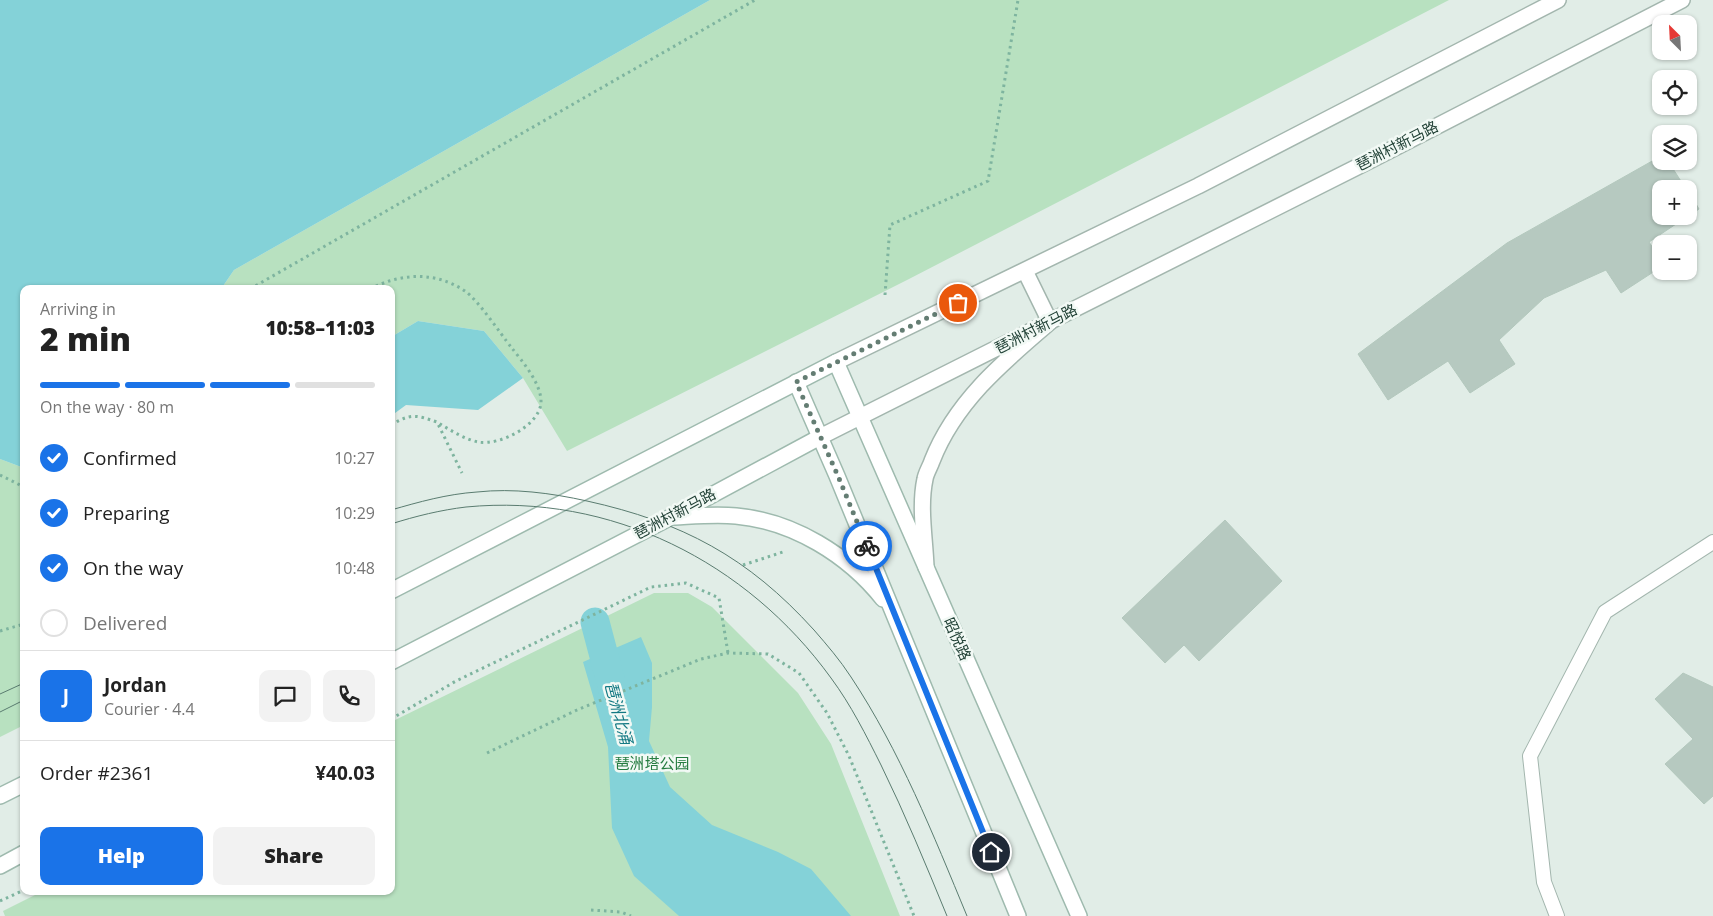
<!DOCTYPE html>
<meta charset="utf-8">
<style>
:root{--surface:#fff;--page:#f2f2f2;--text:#222;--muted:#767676;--line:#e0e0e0;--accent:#1a73e8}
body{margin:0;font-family:"Open Sans","Noto Sans SC",sans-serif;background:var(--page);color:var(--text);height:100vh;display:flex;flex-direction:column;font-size:19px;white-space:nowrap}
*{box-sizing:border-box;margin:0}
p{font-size:16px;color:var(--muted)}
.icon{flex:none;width:28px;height:28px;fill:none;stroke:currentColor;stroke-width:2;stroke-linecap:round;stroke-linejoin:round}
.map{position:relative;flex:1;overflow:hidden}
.sheet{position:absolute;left:20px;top:285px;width:375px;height:610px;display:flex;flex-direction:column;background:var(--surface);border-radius:10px;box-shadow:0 1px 4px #0004}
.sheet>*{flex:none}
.needle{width:32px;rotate:336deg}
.fabs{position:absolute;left:1652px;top:15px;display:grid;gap:10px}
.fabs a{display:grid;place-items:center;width:45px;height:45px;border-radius:10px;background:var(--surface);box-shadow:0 1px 4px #0004;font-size:25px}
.pin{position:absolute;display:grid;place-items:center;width:42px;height:42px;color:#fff;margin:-21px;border:2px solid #fff;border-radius:50%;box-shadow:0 1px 5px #0007}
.courier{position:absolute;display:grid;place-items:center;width:50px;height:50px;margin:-25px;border:4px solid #1a73e8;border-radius:50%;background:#fff;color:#222;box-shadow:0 1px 6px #0007}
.headline em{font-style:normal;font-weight:800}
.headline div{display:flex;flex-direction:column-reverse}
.headline{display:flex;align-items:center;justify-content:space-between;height:85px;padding:0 20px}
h1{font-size:32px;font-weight:800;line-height:38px}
.bar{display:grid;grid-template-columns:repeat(4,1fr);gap:8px 5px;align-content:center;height:60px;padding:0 20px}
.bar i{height:6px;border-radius:4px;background:var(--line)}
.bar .on{background:var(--accent)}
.bar p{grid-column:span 4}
.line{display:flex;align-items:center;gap:12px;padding:0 20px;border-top:1px solid var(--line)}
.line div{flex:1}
.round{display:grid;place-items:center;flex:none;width:52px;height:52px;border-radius:10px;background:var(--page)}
ol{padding:0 20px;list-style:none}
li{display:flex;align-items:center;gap:15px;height:55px}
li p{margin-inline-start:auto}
li .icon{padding:5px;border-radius:50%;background:var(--accent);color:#fff;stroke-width:4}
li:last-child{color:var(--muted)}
li i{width:28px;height:28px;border:2px solid var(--line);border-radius:50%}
.primary-button{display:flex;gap:10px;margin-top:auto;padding:10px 20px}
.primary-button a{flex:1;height:58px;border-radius:10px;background:var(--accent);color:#fff;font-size:20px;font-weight:800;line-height:58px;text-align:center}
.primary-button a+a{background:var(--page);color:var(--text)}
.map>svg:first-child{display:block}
</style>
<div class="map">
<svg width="1713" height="916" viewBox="0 0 1713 916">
<rect width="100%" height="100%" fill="#e1ede7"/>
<!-- green -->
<g fill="#b8e1c0">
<path d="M710,0h739l-540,279 -342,172 -44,-73 -39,-47 -66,-10 -27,16v-48h-170l13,-19z"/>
<path d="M0,459l24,9v257l-24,12z"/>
<path d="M654,593h34l24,14 86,86 33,51 69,172h-895l-2,-5 40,-20h348v-169z"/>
</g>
<!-- water -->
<g fill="#84d2d8">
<path d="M0,0h710l-476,270 -13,19h-197v179l-24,-9z"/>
<path d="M418,321l66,10 39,47 -45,32 -72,-5 -15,11v-79z"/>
<path d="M641,637l11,26v44l-3,34 21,46 42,38 66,27 33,17 40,47h-172l-45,-40 -22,-48 -4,-81 -25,-85z"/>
</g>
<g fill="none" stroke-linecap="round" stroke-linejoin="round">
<!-- canal -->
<path stroke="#84d2d8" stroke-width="29" d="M595,622l18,68"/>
</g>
<!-- building -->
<g fill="#b6c9c0" stroke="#b3c8bd">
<path d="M1661,156v5h7l18,28h-25v27h27l-39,26 12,18v7l-40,26 -15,-23 -62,28 -45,42 16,24 -45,29 -22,-32 -60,39 -30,-46 149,-111z"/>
<path d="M1689,192l10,17 -10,7z"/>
<path d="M1225,520l57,61 -83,80 -15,-16 -19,18 -43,-45z"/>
<path d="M1683,673l30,14v109l-9,8 -39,-40 28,-25 -38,-40z"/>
</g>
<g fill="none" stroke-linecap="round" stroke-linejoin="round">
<!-- service casing -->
<g stroke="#a3b6ae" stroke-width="16">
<path id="service" d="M1557,916l-13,-34 -14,-126 75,-144 108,-70"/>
</g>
<!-- tertiary casing -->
<g stroke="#a3b6ae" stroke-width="18">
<g id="tertiary">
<path d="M836,362l362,-176 360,-186"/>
<path d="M820,437l553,-278 309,-159"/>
<path d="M926,567c-1,-28 -7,-60 -1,-88 1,-6 5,-12 7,-18 23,-59 71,-99 118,-139l-25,-51"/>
</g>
</g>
<!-- secondary casing -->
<g stroke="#9ebaae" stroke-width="18">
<g id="secondary">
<path d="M796,382l41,94 181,440"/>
<path d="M675,517c20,-1 41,-3 61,-1 57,5 112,39 147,83"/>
<path d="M391,591l445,-229 243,554"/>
<path d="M391,662l280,-145 149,-80"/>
<path d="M0,796l24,-12"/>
<path d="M0,866l24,-13"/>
</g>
</g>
<!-- path -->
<g stroke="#7eb49f" stroke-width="3" stroke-dasharray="2.5 4" stroke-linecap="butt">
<path d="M250,289l505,-289"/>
<path d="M370,289c31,-16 65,-18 95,2 13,9 35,42 46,56 11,14 31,37 30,56 -2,23 -42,43 -63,39 -14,-3 -28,-12 -41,-20"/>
<path d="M885,295l5,-70 98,-44 30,-181"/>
<path d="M391,425c20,-12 25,-10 46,-3l25,51"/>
<path d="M0,475l24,12"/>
<path d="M743,565l40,-13"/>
<path d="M0,631l24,-7"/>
<path d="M391,719l65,-38 195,-94 35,-4 33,15 9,55"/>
<path d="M487,753l90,-43 124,-51 27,-6 40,1 31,19 28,40 22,43 65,160"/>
<path d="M0,901l24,-11"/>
<path d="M591,910l30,2 10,4"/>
</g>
<!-- service -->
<use href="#service" stroke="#fff" stroke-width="14"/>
<!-- tertiary -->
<use href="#tertiary" stroke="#fff" stroke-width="15"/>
<!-- secondary -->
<use href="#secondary" stroke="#fff" stroke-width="15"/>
<!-- tram -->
<g stroke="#5a7c70" stroke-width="1">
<path d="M391,510c28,-8 56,-16 86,-18 36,-4 74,1 110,9 95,21 161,56 227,129 13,15 26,30 37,47 49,74 82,157 116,239"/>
<path d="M391,524c25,-8 50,-14 75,-17 145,-14 281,55 365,171 20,27 35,57 50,87 24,49 45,100 66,151"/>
<path d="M0,694l24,-11"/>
<path d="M0,712l24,-12"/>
</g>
</g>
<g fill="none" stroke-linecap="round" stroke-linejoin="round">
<!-- done -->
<path stroke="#647d73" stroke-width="5" stroke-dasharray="0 9" d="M867,546l-29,-70 -42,-94 162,-79"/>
<!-- route -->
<path stroke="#1a73e8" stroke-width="6" d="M867,546l124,306"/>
</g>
<g text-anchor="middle" stroke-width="5" stroke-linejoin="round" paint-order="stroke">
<!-- street labels -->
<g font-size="15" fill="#204035" stroke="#f2f9f5">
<text transform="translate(1397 146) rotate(-27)" y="5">琶洲村新马路</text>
<text transform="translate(1036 329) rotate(-27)" y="5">琶洲村新马路</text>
<text transform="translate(675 514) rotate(-28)" y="5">琶洲村新马路</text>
<text transform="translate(957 639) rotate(66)" y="5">昭悦路</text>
</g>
<!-- park labels -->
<g font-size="15" fill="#257c40" stroke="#f2f9f5">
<text x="652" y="769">琶洲塔公园</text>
</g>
<!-- water labels -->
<g font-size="16" font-style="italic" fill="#137983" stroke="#f2f9f5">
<text transform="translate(619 713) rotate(75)" y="6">琶洲北涌</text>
</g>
</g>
</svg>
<div class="fabs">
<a><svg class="needle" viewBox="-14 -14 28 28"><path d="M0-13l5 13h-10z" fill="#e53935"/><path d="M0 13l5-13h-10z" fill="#767676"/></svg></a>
<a><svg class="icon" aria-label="locate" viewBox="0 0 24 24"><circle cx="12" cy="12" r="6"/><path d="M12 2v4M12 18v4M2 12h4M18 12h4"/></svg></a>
<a><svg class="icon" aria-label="layers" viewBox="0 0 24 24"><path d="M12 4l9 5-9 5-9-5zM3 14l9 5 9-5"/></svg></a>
<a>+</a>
<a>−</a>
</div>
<div class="pin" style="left:958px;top:303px;background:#ea580c"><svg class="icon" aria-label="bag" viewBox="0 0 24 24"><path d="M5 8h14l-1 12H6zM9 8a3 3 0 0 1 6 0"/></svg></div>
<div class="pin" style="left:991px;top:852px;background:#1f2937"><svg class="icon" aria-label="home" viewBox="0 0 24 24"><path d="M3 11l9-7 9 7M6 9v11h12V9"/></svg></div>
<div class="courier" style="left:867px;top:546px"><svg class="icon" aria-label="bike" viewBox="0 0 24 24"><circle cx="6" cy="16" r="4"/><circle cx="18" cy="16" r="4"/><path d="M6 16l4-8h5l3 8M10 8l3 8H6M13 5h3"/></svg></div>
<section class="sheet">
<div class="headline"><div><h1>2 min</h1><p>Arriving in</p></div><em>10:58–11:03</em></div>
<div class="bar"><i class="on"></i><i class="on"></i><i class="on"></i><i></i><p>On the way · 80 m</p></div>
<ol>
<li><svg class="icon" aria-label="check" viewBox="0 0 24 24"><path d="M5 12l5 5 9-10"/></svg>Confirmed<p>10:27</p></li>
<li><svg class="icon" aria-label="check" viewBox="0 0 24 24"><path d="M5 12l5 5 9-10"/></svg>Preparing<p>10:29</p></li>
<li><svg class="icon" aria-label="check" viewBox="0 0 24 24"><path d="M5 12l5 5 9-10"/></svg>On the way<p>10:48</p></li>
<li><i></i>Delivered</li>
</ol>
<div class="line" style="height:90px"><b class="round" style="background:var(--accent);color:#fff">J</b><div><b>Jordan</b><p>Courier · 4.4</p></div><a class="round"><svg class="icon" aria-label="chat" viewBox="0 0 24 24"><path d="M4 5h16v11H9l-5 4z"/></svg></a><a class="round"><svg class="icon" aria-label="phone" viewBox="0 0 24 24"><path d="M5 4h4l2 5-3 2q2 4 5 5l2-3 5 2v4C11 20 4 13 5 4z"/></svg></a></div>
<div class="line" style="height:65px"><div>Order #2361</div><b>¥40.03</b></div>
<div class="primary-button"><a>Help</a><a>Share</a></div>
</section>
</div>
